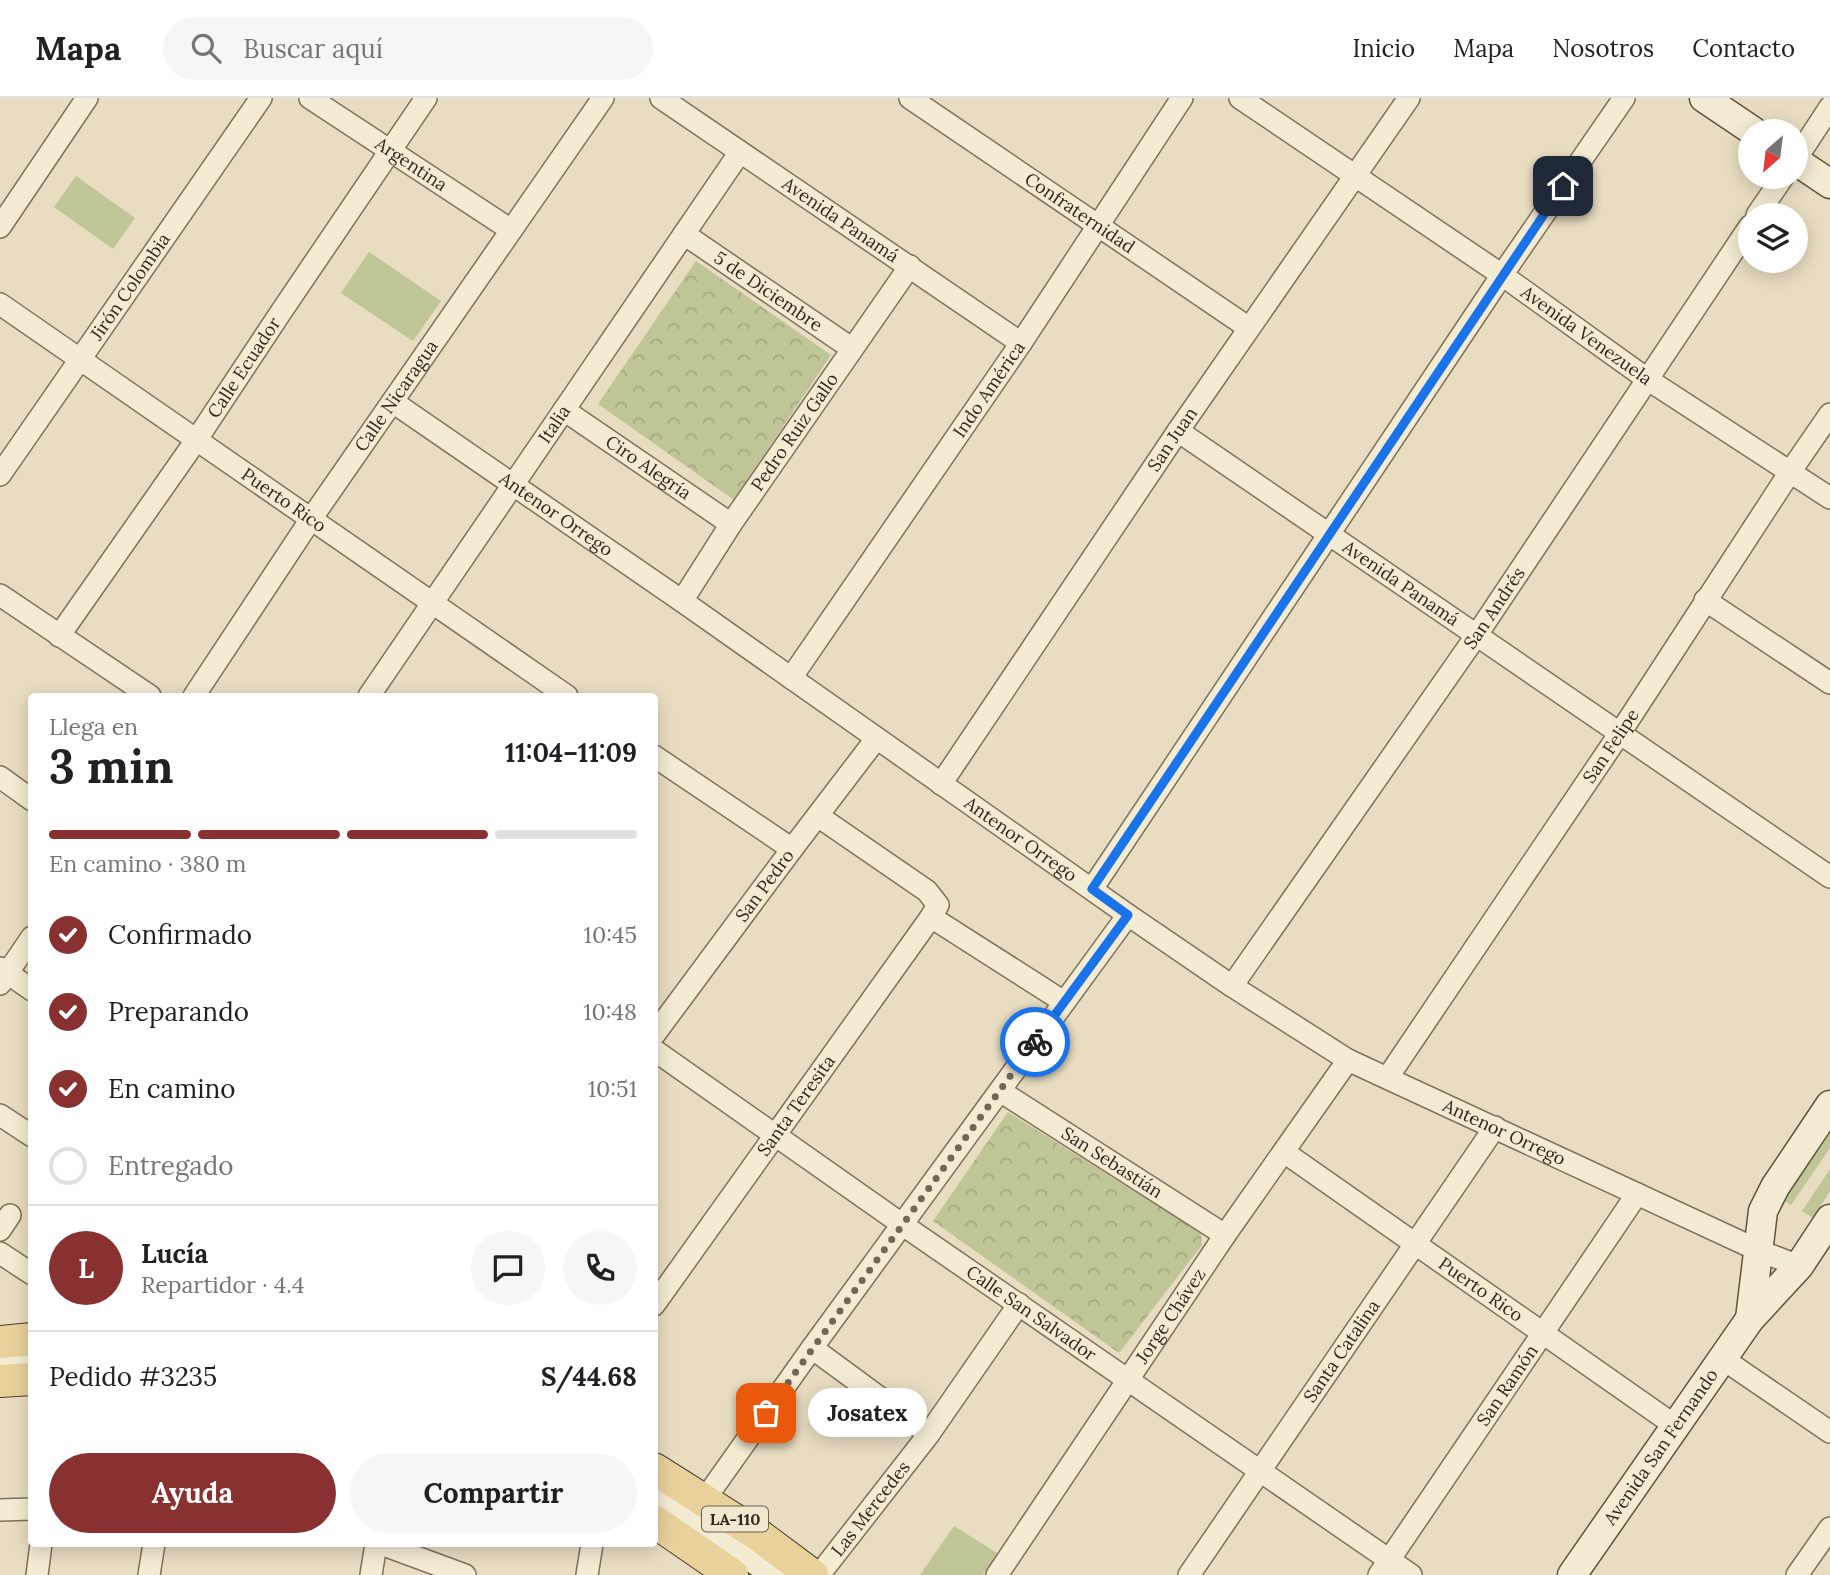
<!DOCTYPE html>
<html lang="es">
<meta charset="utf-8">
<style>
:root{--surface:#fff;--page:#f6f6f6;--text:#202124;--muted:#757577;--line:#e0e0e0;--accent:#893131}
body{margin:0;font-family:Lora,serif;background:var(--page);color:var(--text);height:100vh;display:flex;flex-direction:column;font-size:26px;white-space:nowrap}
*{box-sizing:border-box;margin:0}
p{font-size:23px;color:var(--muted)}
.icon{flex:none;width:38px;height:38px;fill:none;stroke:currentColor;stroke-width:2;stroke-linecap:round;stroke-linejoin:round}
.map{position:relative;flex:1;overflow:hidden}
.details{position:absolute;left:28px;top:595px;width:630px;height:854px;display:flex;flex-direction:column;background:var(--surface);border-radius:7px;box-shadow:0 4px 18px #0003}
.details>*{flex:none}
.needle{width:46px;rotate:208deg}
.controls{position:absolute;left:1738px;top:21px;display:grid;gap:14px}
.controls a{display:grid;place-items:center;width:70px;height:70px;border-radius:50%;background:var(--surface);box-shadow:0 4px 18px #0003;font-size:35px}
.pin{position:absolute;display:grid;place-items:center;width:60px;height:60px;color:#fff;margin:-30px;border-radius:14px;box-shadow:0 4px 10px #0006}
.courier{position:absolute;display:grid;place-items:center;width:70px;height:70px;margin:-35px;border:5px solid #1a73e8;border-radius:50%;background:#fff;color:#222;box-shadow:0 2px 9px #0007}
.bubble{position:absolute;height:49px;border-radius:24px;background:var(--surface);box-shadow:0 4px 18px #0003;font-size:23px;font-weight:700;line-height:49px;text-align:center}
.overview em{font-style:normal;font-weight:700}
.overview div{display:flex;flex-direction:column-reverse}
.overview{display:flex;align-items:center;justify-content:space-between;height:119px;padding:0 21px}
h1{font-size:46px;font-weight:700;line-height:52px}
.bar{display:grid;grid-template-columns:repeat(4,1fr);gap:10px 7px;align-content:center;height:84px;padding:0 21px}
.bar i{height:9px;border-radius:5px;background:var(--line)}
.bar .active{background:var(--accent)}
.bar p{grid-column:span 4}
.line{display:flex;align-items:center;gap:18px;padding:0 21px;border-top:2px solid var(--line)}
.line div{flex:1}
.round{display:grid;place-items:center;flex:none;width:74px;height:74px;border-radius:37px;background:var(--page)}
ol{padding:0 21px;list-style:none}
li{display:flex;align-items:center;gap:21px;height:77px}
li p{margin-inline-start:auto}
li .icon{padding:7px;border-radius:50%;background:var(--accent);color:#fff;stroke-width:4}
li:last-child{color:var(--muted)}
li i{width:38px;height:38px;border:4px solid var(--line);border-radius:50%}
.button{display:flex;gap:14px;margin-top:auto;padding:14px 21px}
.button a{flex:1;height:80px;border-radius:42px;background:var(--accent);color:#fff;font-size:28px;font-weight:700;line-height:80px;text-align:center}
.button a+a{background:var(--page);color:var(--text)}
header{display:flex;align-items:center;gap:42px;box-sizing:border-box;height:98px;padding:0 35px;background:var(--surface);border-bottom:2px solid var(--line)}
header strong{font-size:33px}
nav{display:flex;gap:38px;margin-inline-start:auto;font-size:24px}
.search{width:490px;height:63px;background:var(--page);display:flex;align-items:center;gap:18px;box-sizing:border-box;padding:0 24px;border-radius:38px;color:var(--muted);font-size:26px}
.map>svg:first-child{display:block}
</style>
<header>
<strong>Mapa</strong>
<div class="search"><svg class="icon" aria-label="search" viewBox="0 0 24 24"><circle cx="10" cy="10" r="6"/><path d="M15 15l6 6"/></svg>Buscar aquí</div>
<nav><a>Inicio</a><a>Mapa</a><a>Nosotros</a><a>Contacto</a></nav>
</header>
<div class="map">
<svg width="1830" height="1477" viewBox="0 0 1830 1477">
<defs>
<pattern id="park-crowns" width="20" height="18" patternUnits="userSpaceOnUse" patternTransform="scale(1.75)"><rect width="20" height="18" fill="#bfc596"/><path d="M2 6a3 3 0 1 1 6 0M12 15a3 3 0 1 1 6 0" fill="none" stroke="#a5a981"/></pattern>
</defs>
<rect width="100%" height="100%" fill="#e8ddc1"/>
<!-- grass -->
<g fill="#bfc596">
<path d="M76,78l59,42 -22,31 -59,-42z"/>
<path d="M369,154l72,49 -28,40 -72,-48z"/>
<path d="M1830,1026v24l-39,57 -11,-7z"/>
<path d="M1830,1071v22l-17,27 -11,-7z"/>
<path d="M954,1428l43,27 -14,22h-63z"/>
</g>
<!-- park -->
<g fill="url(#park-crowns)">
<path d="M696,163l135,94 -97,145 -136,-96z"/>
<path d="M1008,1014l193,121 1,12 -83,108 -186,-132z"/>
</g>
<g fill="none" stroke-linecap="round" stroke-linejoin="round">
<!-- street casing -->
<g stroke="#806f5a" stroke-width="24">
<g id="street">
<path id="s1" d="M310,0l201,132"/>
<path id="s2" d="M661,0l360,245"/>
<path id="s3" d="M910,0l339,230"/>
<path id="s4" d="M1240,0l262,177 145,104 183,119"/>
<path d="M1796,61l34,-52"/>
<path d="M1757,117l26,-38"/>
<path d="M0,129l87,-129"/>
<path id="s5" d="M684,136l167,114"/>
<path id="s6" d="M0,206l567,392"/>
<path id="s7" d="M393,304l289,199 446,314 104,71 116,74 412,191 39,15"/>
<path id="s8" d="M564,312l167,114"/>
<path id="s9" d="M1178,333l652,446"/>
<path id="s10" d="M0,377l261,-377"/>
<path d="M0,497l150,101"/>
<path d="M1705,502l125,83"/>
<path id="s11" d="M682,503l49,-77 179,-258"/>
<path id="s12" d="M59,538l138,-197 84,-127 145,-214"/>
<path id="s13" d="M791,580l230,-335 161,-245"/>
<path id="s14" d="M194,598l117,-177 292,-421"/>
<path id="s15" d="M369,598l371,-544"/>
<path d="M654,658l138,93"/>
<path d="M0,679l32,23"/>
<path id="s16" d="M941,686l237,-353 231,-333"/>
<path d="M1092,791l410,-614 122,-177"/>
<path d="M931,819l133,85"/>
<path d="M0,870l32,22"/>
<path d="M0,886l32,-47"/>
<path id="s17" d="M1232,888l244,-350 274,-410"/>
<path id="s18" d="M654,937l138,-186 84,-110"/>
<path id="s19" d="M654,952l249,175 508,350"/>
<path id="s20" d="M1388,979l232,-344 170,-261 40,-58"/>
<path id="s21" d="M1000,993l225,144"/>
<path d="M0,1017l32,21"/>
<path id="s22" d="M1284,1054l393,275"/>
<path d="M0,1132l10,-15"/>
<path d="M0,1155l32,21"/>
<path id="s23" d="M654,1207l277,-388 7,-12 -11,-14 -109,-75"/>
<path d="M812,1250l117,86"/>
<path d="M1723,1261l107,73"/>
<path d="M705,1401l107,-151 316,-433"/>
<path d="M0,1412l32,-1"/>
<path d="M381,1446l84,31"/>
<path d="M37,1477l4,-31"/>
<path d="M149,1477l5,-31"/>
<path d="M371,1477l5,-31"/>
<path d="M587,1477l5,-31"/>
<path id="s24" d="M819,1477l110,-141 90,-130"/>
<path id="s25" d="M997,1477l228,-340 123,-175"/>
<path id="s26" d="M1189,1477l306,-448"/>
<path id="s27" d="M1379,1477l258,-381"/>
<path d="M1797,1477l33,-47"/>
</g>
</g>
<!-- secondary casing -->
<g stroke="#62503e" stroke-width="31">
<g id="secondary">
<path d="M1704,0l49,33"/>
<path d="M1796,63l34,23"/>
<path d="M1750,1221l13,-108 12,-24 55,-82"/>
<path d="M0,1263l32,-3"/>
<path d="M654,1395l57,36 66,46"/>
<path id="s28" d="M1572,1477l178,-256 49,-53 31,-47"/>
</g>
</g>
<!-- primary casing -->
<g stroke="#4e3d2e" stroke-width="34">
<g id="primary">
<path d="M0,1244l32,-3"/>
<path d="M0,1283l32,-2"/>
<path d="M654,1371l103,65 55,41"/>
<path d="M654,1423l78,54"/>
</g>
</g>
<!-- street -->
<use href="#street" stroke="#f4ebd3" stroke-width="21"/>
<!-- secondary -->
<use href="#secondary" stroke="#f4ebd3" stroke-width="28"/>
<!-- primary -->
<use href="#primary" stroke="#e9d19c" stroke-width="32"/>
</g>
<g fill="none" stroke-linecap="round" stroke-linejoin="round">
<!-- done -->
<path stroke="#716756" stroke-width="7" stroke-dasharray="0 12.6" d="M766,1315l269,-371"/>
<!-- route -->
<path stroke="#1a73e8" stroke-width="9" d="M1035,944l93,-127 -36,-26 471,-703"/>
</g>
<g text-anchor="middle" stroke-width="7" stroke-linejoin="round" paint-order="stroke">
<!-- shield labels -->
<rect fill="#f1e8d0" stroke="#6b6153" stroke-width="2" x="702" y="1408.5" width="66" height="25" rx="5"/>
<g font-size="16" font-weight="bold" fill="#31271d">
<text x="735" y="1427">LA-110</text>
</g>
<!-- street labels -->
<g font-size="18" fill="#31271d" stroke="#f1e8d0">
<text dy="6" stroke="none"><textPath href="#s1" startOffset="121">Argentina</textPath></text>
<text dy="6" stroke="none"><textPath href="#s3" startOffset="205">Confraternidad</textPath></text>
<text dy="6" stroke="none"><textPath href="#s2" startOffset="217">Avenida Panamá</textPath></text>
<text dy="6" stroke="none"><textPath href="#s10" startOffset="229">Jirón Colombia</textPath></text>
<text dy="6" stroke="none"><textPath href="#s5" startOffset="102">5 de Diciembre</textPath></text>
<text dy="6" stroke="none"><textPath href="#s4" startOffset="420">Avenida Venezuela</textPath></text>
<text dy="6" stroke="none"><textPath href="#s12" startOffset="326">Calle Ecuador</textPath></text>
<text dy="6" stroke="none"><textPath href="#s13" startOffset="350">Indo América</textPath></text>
<text dy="6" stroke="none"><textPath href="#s14" startOffset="362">Calle Nicaragua</textPath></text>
<text dy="6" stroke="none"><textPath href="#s15" startOffset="329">Italia</textPath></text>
<text dy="6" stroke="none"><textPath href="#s11" startOffset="203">Pedro Ruiz Gallo</textPath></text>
<text dy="6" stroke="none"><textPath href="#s16" startOffset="415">San Juan</textPath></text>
<text dy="6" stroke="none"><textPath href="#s8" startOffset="102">Ciro Alegría</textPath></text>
<text dy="6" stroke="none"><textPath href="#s6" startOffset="345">Puerto Rico</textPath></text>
<text dy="6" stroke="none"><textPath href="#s7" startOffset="198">Antenor Orrego</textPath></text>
<text dy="6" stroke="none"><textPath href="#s9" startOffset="270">Avenida Panamá</textPath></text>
<text dy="6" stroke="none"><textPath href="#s17" startOffset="460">San Andrés</textPath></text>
<text dy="6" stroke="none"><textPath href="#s20" startOffset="399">San Felipe</textPath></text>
<text dy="6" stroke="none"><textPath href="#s7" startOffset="765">Antenor Orrego</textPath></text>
<text dy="6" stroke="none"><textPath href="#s18" startOffset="186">San Pedro</textPath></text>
<text dy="6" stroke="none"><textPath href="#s23" startOffset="245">Santa Teresita</textPath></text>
<text dy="6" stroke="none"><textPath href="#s7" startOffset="1332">Antenor Orrego</textPath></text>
<text dy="6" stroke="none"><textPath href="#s21" startOffset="133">San Sebastián</textPath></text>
<text dy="6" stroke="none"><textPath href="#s22" startOffset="240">Puerto Rico</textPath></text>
<text dy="6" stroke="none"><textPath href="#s19" startOffset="460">Calle San Salvador</textPath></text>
<text dy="6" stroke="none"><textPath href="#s25" startOffset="312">Jorge Chávez</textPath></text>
<text dy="6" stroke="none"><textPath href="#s26" startOffset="271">Santa Catalina</textPath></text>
<text dy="6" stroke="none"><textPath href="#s27" startOffset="229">San Ramón</textPath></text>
<text dy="6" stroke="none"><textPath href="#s28" startOffset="156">Avenida San Fernando</textPath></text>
<text dy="6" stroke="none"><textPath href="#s24" startOffset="84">Las Mercedes</textPath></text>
</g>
</g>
</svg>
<div class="controls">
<a><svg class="needle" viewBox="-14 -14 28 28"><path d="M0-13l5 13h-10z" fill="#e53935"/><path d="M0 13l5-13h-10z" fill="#757577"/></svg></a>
<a><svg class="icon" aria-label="layers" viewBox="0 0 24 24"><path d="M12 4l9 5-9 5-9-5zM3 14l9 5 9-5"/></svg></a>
</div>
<div class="pin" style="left:766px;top:1315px;background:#ea580c"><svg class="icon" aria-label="bag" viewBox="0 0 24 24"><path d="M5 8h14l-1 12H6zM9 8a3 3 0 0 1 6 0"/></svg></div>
<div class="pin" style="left:1563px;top:88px;background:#1f2937"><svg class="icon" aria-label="home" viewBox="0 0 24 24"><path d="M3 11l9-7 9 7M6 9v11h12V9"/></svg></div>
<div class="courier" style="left:1035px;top:944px"><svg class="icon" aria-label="bike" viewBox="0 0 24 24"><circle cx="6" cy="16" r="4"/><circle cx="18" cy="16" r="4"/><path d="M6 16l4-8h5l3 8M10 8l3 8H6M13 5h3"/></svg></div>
<div class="bubble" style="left:808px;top:1290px;width:119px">Josatex</div>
<section class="details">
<div class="overview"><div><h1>3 min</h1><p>Llega en</p></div><em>11:04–11:09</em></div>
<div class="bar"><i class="active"></i><i class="active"></i><i class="active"></i><i></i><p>En camino · 380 m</p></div>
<ol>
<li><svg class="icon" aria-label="check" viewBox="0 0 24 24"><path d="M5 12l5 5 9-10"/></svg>Confirmado<p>10:45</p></li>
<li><svg class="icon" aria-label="check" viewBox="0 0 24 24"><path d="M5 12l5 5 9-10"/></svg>Preparando<p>10:48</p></li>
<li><svg class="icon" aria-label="check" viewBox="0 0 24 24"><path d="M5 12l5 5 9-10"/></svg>En camino<p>10:51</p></li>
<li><i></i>Entregado</li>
</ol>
<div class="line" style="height:126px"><b class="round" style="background:var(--accent);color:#fff">L</b><div><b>Lucía</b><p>Repartidor · 4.4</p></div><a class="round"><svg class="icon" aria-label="chat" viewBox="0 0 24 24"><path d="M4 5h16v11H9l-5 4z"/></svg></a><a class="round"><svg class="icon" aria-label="phone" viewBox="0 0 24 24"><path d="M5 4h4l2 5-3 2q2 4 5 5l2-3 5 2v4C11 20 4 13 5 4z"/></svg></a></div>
<div class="line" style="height:91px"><div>Pedido #3235</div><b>S/44.68</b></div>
<div class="button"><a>Ayuda</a><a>Compartir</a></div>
</section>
</div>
